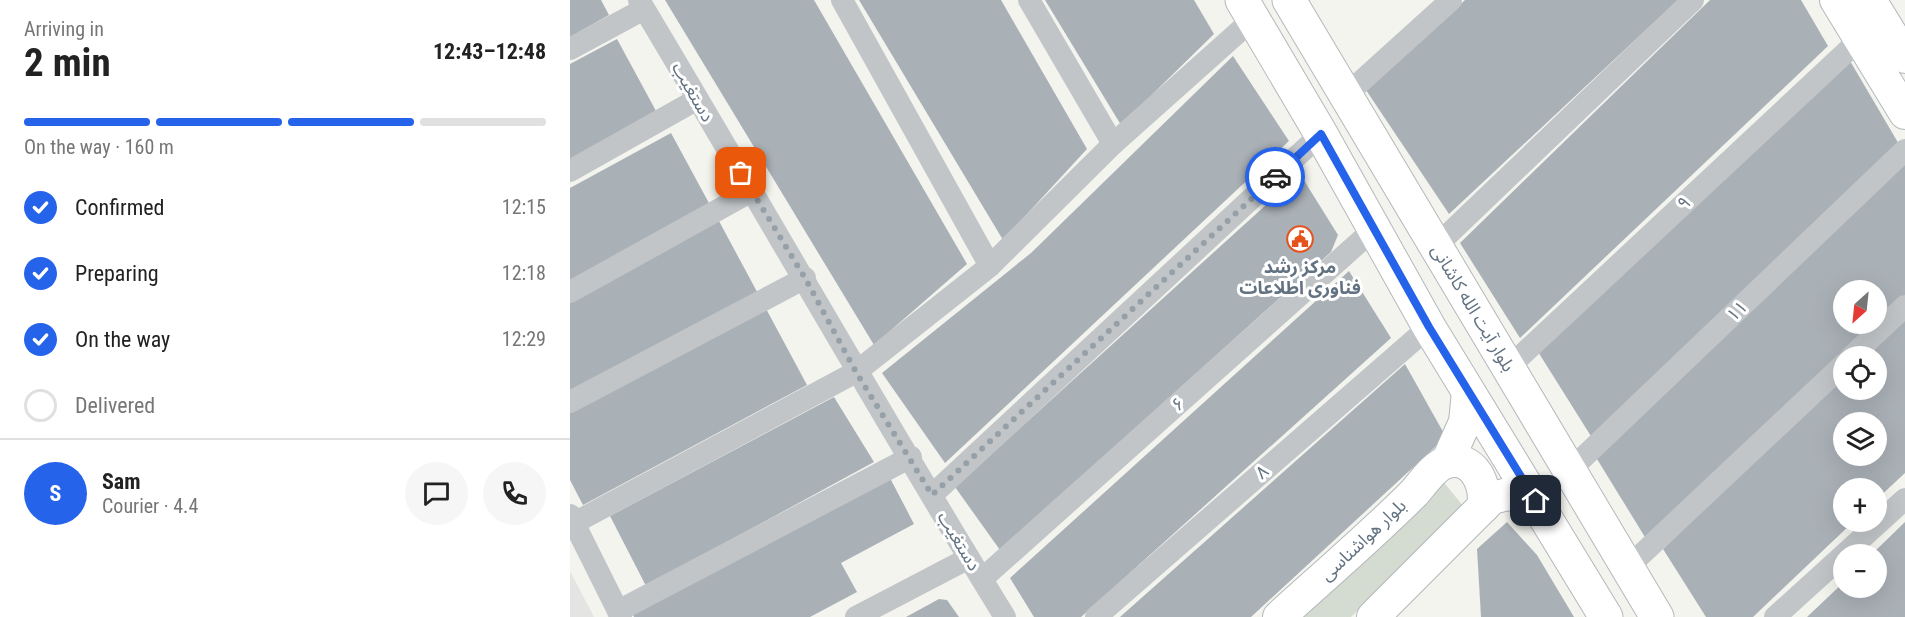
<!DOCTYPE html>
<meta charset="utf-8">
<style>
:root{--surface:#fff;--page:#f6f6f6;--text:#222;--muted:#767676;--line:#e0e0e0;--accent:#2563eb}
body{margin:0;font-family:"Roboto Condensed","Noto Sans Arabic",sans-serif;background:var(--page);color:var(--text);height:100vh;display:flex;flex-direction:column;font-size:22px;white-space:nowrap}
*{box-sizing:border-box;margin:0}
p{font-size:20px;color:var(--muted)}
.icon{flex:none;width:33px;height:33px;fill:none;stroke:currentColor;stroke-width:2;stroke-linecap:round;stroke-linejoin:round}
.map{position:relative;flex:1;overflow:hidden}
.drawer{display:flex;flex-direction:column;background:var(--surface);width:570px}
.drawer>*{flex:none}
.needle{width:39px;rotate:207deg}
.buttons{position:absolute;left:1263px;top:280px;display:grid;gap:12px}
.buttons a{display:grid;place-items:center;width:54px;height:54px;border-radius:50%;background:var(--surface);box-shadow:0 6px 24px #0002;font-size:30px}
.pin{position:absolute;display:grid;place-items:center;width:51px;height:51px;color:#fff;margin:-26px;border-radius:12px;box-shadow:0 3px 9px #0006}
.courier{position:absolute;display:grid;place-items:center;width:60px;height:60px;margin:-30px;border:4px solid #2563eb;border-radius:50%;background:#fff;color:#222;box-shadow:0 2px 8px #0007}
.head em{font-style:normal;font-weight:700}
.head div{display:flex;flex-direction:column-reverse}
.head{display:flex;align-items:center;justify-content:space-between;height:102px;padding:0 24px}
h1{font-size:39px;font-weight:700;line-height:45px}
.bar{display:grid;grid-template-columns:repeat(4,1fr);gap:9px 6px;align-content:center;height:72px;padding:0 24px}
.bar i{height:8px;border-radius:4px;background:var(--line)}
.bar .on{background:var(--accent)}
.bar p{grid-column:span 4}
.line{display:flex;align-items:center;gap:15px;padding:0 24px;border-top:2px solid var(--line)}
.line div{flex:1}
.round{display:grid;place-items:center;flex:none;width:63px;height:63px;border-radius:32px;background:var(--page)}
ol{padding:0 24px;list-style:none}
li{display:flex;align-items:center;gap:18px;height:66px}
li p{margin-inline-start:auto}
li .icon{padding:6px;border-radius:50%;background:var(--accent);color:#fff;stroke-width:4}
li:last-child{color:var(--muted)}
li i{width:33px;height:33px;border:3px solid var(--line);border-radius:50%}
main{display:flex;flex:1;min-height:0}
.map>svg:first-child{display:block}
</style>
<main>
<section class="drawer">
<div class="head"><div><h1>2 min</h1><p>Arriving in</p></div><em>12:43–12:48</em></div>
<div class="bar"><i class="on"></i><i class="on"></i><i class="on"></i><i></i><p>On the way · 160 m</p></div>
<ol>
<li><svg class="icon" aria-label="check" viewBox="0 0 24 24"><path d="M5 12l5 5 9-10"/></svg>Confirmed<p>12:15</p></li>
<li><svg class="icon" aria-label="check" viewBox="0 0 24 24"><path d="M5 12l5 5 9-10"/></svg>Preparing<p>12:18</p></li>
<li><svg class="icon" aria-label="check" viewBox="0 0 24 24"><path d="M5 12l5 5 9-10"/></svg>On the way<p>12:29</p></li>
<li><i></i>Delivered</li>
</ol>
<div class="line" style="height:108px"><b class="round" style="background:var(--accent);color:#fff">S</b><div><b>Sam</b><p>Courier · 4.4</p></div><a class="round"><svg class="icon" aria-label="chat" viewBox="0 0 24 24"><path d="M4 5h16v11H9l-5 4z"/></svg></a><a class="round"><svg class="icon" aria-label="phone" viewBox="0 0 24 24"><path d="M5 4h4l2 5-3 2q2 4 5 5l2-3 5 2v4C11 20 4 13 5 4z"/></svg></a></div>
</section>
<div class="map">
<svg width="1335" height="617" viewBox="0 0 1335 617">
<rect width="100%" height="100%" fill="#f4f4ef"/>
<!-- built -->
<path fill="#e4e5e3" d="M0,571l24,46h-24z"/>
<!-- green -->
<path fill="#d4dbd0" d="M871,479l23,28 -113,110h-53z"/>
<!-- building -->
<g fill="#a9b0b6" fill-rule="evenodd">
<path d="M0,0h31l8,15 -39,22z"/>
<path d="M95,0h149l153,264 -93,81z"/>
<path d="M289,0h142l86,149 -84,91z"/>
<path d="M475,0h149l20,34 -93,91z"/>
<path d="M895,0h213l-229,214 -83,-124z"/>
<path d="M1140,0h91l27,46 -308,292 -60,-95z"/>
<path d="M47,39l45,83 -92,49v-107z"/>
<path d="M1273,49l60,102 2,11v137l-257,243 -59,-96 5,-5 -59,-94zM1274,291h32v33h-32z"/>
<path d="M663,56l56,85 -344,322 -63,-90 149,-120z"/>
<path d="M101,133l45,83 -146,78v-106z"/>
<path d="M730,174l38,61 -7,17 -331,298 -45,-63z"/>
<path d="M149,221l88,164 -224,120 -13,-25v-179z"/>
<path d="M779,271l42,67 -310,279h-47l-24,-39z"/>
<path d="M1335,315v158l-29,27v-11h-32v33h9l-100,95h-47l-43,-68 181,-174v15h32v-33h-14zM1274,423h32v33h-32z"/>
<path d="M835,364l41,73 -195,180h-131z"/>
<path d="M264,397l40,65 -228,124 -36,-70z"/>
<path d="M320,478l24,46 -73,39 16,29 -47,25h-176l-2,-4z"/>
<path d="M937,522l30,33 37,62h-93l-4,-68z"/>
<path d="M1335,522v95h-98l37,-35v6h32v-33h-5z"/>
<path d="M369,599l8,1 12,17h-53z"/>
</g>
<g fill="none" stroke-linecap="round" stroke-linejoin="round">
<!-- secondary casing -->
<g stroke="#b3b8bc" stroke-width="34">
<g id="secondary">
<path d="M1266,0l69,113"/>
<path d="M1300,0l35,57"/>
<path d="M877,462l18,-40 3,-30"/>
<path d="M709,617c45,-41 92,-81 135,-124 8,-9 21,-28 33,-31 27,-7 40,23 36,45"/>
<path d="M803,617l119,-119 16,-4 26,3"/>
</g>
</g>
<!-- primary casing -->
<g stroke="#b4b8bc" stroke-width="35">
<g id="primary">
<path d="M672,0l79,134 108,193 177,290"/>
<path d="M719,0l368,617"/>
</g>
</g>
<!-- minor -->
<g stroke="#c1c5c8" stroke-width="22">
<path d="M69,0c123,205 240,413 366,617"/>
<path d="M272,0l148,266"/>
<path d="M459,0l84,144"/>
<path d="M0,49l74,-40"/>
<path d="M776,95l105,-95"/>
<path d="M0,171l126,-71"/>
<path d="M866,246l257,-246"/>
<path d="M0,292l182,-101"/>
<path d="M1281,357l54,-51"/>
<path d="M938,368l352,-329"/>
<path d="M0,402l235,-124"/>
<path d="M999,471l336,-321"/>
<path d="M362,495l389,-361"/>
<path d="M0,515l51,102"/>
<path d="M4,523l282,-151 134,-106 123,-122 140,-125"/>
<path d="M1057,568l217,-204"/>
<path d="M412,579l392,-350"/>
<path d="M48,611l293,-154"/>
<path d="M286,617l113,-59"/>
<path d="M526,617l333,-290"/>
<path d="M1205,617l130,-118"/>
</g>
<!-- secondary -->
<use href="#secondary" stroke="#fff" stroke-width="32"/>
<!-- primary -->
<use href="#primary" stroke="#fff" stroke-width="33"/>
</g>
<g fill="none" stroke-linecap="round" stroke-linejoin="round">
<!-- done -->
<path stroke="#95a0a8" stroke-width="6" stroke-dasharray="0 10.8" d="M171,173l64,105 51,94 76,123 343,-318"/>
<!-- route -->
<path stroke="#2563eb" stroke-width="8" d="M705,177l46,-43 108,193 107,174"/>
</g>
<!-- icons -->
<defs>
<g id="civic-ring" transform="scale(1.35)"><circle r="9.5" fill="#fff" stroke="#e6521d" stroke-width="1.5"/><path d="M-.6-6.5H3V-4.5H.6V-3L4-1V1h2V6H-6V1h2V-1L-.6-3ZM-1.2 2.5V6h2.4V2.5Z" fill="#e6521d"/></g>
</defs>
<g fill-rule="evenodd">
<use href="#civic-ring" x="730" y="239"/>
</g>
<g text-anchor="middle" stroke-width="6" stroke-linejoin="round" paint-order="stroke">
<!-- street labels -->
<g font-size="18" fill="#627281" stroke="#fff">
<text transform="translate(123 92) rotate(60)" y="6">دستغیب</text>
<text transform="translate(1114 203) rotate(-43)" y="6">۹</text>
<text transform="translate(903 308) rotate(59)" y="6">بلوار آیت الله کاشانی</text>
<text transform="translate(1167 311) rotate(-44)" y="6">۱۱</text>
<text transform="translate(608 404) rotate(-42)" y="6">۶</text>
<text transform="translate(692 472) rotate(-41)" y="6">۸</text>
<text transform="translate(793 540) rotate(-43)" y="6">بلوار هواشناسی</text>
<text transform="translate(389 541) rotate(59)" y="6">دستغیب</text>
</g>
<!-- poi labels -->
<g font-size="18" font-weight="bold" fill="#627281" stroke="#fff">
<text x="730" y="273">مرکز رشد<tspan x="730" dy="21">فناوری اطلاعات</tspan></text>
</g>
</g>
</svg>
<div class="buttons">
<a><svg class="needle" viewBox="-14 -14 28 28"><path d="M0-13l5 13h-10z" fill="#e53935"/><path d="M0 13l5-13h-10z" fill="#767676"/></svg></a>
<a><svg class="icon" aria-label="locate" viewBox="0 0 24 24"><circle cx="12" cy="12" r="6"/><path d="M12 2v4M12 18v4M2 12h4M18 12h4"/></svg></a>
<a><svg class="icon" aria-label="layers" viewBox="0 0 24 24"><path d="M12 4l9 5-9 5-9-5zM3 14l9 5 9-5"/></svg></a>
<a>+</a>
<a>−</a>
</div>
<div class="pin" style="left:171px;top:173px;background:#ea580c"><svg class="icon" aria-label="bag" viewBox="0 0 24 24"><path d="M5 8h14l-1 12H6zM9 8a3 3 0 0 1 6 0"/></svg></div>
<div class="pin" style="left:966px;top:501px;background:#1f2937"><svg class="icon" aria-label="home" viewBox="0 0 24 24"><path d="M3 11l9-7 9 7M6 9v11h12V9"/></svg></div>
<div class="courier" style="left:705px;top:177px"><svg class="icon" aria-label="car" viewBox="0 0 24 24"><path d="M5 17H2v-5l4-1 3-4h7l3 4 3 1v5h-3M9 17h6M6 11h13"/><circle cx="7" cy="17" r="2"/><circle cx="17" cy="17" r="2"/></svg></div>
</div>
</main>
